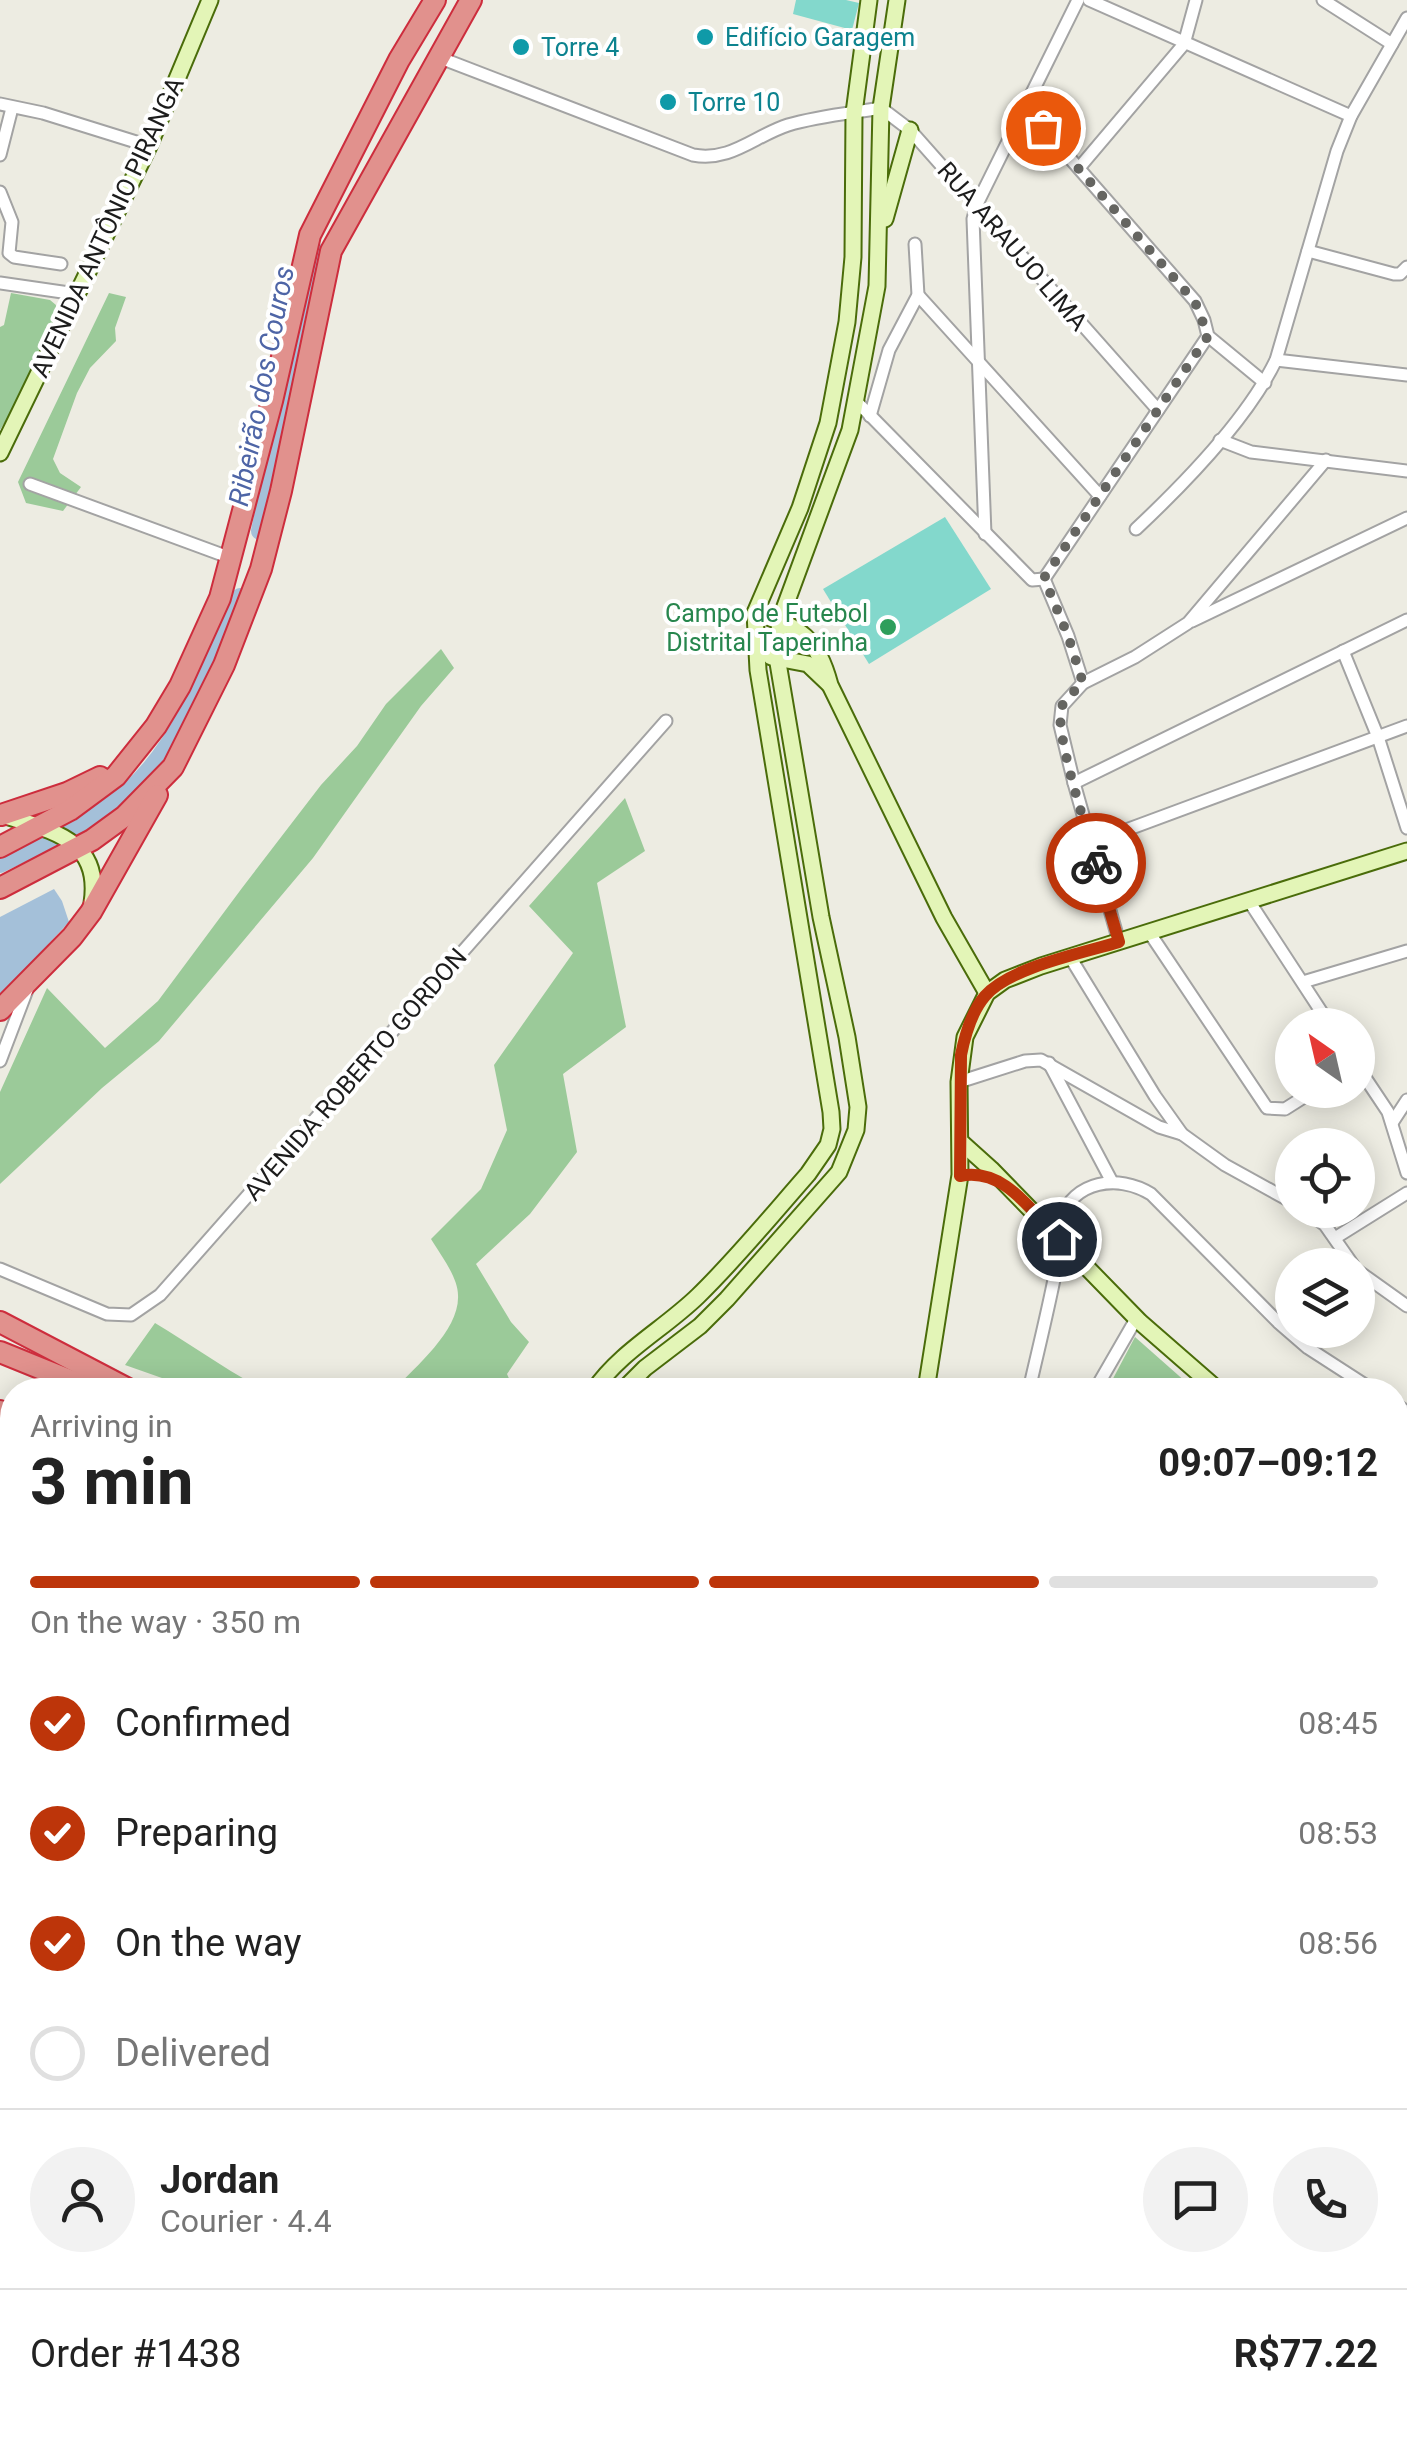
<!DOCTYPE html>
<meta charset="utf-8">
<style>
:root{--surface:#fff;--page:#f2f2f2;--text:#222;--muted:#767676;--line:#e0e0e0;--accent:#bd350a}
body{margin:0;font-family:Roboto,sans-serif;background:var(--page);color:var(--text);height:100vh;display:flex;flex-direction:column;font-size:38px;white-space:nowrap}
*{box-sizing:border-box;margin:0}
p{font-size:32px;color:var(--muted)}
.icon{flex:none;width:55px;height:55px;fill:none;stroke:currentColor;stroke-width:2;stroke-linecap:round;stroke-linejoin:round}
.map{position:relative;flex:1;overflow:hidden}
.details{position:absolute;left:0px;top:1378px;width:1408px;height:1062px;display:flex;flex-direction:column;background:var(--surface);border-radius:40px 40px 0 0;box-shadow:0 5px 25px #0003}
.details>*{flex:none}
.needle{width:65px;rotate:326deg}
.tools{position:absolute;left:1275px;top:1008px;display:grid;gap:20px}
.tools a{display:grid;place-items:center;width:100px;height:100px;border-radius:50%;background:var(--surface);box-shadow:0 5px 25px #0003;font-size:50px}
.pin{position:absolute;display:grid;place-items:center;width:85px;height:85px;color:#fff;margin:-42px;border:5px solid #fff;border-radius:50%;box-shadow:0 2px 10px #0007}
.courier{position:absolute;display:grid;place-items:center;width:100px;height:100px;margin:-50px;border:8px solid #bd350a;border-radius:50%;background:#fff;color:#222;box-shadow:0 2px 12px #0007}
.head em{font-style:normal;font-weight:700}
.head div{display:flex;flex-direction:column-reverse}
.head{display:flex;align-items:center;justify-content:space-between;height:170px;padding:0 30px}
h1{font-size:65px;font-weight:700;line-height:75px}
.bar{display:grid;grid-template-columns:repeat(4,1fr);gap:15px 10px;align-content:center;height:120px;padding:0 30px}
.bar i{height:12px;border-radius:8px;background:var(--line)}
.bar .on{background:var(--accent)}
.bar p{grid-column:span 4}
.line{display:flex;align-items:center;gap:25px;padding:0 30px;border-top:2px solid var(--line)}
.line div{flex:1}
.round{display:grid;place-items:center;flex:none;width:105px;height:105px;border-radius:52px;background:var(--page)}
ol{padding:0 30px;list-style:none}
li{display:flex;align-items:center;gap:30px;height:110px}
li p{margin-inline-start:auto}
li .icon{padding:10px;border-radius:50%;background:var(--accent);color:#fff;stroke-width:4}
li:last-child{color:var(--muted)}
li i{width:55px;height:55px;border:5px solid var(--line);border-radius:50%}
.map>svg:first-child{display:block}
</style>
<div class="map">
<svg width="1407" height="2439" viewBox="0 0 1407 2439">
<rect width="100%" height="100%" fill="#edece2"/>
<!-- forest -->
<g fill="#9bca99">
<path d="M11,293l39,7 6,5c0,33 -38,96 -56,125v-103l4,-2z"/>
<path d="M109,293l17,4 -11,31 1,13 -26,27 -13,25 -24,66 7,14 21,14 -18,24 -37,-8 -8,-21z"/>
<path d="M441,649l13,19 -33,38 -108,152 -154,183 -57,47 -102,96v-92l47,-104 58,60 53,-47 84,-113 79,-103 36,-39 29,-42z"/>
<path d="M625,798l20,53 -48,32 29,144 -63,47 14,78 -47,62 -54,50 35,58 18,20 -22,32 7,16h-120c22,-24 66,-60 64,-95 0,-18 -18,-41 -27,-56l50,-50 26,-59 -13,-65 79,-112 -44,-47z"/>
<path d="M155,1323c37,22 72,48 110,67h-69l-71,-25z"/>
<path d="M1135,1337l60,53h-88z"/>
</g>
<!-- pitch -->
<g fill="#83d8cc">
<path d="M796,0h50l13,3 -7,27 -59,-16z"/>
<path d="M945,517l46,72 -122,75 -46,-75z"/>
</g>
<!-- water -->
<path fill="#a4c0d9" d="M54,889l8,12 7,21 -69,74v-79z"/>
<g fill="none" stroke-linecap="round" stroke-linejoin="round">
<!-- river -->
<g stroke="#a4c0d9" stroke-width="18">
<path d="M260,531l56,-279"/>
<path d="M0,864c44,-21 91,-40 128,-72 55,-49 84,-129 112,-195"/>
</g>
<!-- street casing -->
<g stroke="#a3a3a3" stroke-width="15">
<g id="street">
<path d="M1089,0l262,116"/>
<path d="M1323,0l69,44"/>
<path d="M438,57l255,98c38,7 61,-19 95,-30 30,-9 63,-12 93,-17l29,22 248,280"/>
<path d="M0,104l43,9 106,33"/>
<path d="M1025,107l170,194 9,19 4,16 57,47"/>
<path d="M0,155l12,-47"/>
<path d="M1079,168l105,-124 12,-44"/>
<path d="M0,192l12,30 -3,31 5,4 47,7"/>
<path d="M1308,251l86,23h6l7,-7"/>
<path d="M0,283l76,11"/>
<path d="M918,295l182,201"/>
<path d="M1276,360l131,15"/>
<path d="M856,401l176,179 12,-1"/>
<path d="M870,416l19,-66 29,-55 -3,-51"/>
<path d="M1220,440l31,12 156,19"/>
<path d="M30,484l201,74"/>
<path d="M1136,529c49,-46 111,-109 140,-169l61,-209 14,-35 56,-98"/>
<path d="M985,534l-12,-315 4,-15 101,-204"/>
<path d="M1044,579l164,-243"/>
<path d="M1044,579l24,57 15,47"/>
<path d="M1192,621l215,-103"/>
<path d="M1343,651l35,86 29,91"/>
<path d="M1074,783l333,-163"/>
<path d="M1091,843l316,-117"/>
<path d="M1249,901l81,124"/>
<path d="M1149,932l118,176 18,1 30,-19"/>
<path d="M1119,942l-45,-159 -14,-58 2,-19 21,-23 52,-26 53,-34 138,-163"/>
<path d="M1070,957l85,139 27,38 43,31 67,37"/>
<path d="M1303,982l104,-31"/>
<path d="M0,1061l27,-71"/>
<path d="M1049,1063l62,117"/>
<path d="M1358,1067l30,45 19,61"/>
<path d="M959,1082l66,-21 16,-1 118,67 23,7"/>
<path d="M1392,1123l15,-23"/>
<path d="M1305,1210l20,15 28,40"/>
<path d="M1335,1238l72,-45"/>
<path d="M0,1269l107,45 24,1 29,-20 506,-574"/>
<path d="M1358,1271l49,35"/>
<path d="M1029,1390c10,-44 21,-87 29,-131 2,-13 -2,-27 2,-39 14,-40 58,-46 91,-26l127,128 30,26 65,42"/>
<path d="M1095,1390l41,-71"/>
<path d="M1395,1404l12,8"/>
<path d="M0,1725l12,11"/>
<path d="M0,1833l12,11"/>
<path d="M1395,1924l12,1"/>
<path d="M0,1945l12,12"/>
<path d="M0,2081l12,-17"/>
<path d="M1395,2081l12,6"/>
<path d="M0,2403l12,-21"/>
<path d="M195,2428l3,1"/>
<path d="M569,2428l2,11"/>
<path d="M1038,2428l1,11"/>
<path d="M718,2439l1,-11"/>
<path d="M1114,2439v-11"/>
<path d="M1143,2439l1,-11"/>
<path d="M1233,2439l1,-11"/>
</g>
</g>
<!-- secondary casing -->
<g stroke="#4a6c0a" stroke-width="19">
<g id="secondary">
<path d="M885,219l25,-89"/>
<path d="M0,453l149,-307 61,-146"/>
<path d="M755,613c46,13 63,26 75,72l114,233 43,75"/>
<path d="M771,657l37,7 21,20"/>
<path d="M0,814c50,17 102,24 92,89"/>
<path d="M961,1142l30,27 149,153 78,68"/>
<path d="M594,1390c27,-39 70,-61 104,-94 39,-38 74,-81 110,-122l20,-29 4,-16 -1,-17 -73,-442 -3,-57 45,-105 28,-85 19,-101 6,-65 1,-144 15,-113"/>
<path d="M623,1390l22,-22 55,-42 27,-27 112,-127 17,-42 2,-23 -11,-70 -26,-120 -44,-260 3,-37 70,-190 27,-144 4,-178 16,-108"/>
<path d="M926,1390l34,-215 -1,-93 6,-45 22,-44 18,-13 36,-14 366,-115"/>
<path d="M1395,1510l12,8"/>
<path d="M1395,2019h12"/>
<path d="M0,2261l12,-9"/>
<path d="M0,2281l12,-9"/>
<path d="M812,2428l4,11"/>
<path d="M397,2439l7,-11"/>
<path d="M416,2439l7,-11"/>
</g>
</g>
<!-- highway casing -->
<g stroke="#cd2d3d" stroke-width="24">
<g id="highway">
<path d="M1,815l66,-22 33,-16"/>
<path d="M0,847l70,-37 46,-34 40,-50 24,-40 40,-88 52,-197 38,-166 89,-175 36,-60"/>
<path d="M0,888l92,-48 33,-24 48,-49 51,-102 37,-96 20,-78 50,-240 140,-251"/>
<path d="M0,1010l72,-73 19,-25 66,-117"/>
<path d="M0,1322l130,68"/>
<path d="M0,1352l94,38"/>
<path d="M0,1411l12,5"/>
<path d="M1395,2315l12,12"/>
<path d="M1395,2389l12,11"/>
</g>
</g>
<!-- street -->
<use href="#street" stroke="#fff" stroke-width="11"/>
<!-- secondary -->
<use href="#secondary" stroke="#e3f5b7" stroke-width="15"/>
<!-- highway -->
<use href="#highway" stroke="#e1918d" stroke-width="20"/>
</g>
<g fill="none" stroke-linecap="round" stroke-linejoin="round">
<!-- done -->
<path stroke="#656561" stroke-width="10" stroke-dasharray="0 18" d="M1043,128l152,174 13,34 -164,242 24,58 15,47c-7,7 -17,14 -21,23 -10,22 27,129 34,157"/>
<!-- route -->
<path stroke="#bd350a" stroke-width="12" d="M1059,1239c-29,-29 -55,-72 -99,-63l1,-121c4,-20 11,-44 24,-59 25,-29 98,-43 134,-54l-23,-79"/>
</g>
<!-- markers -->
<g fill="#0f9aa8" stroke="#fff" stroke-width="4">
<circle cx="705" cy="37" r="10"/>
<circle cx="521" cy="47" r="10"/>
<circle cx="668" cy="102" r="10"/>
</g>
<circle fill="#2e9e5b" stroke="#fff" stroke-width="4" cx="888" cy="627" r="10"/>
<g text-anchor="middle" stroke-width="8" stroke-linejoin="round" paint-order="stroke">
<!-- culture labels -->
<g font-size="25" fill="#0d838f" stroke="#fff" text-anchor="start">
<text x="725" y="46">Edifício Garagem</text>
<text x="541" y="56">Torre 4</text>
<text x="688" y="111">Torre 10</text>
</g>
<!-- street labels -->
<g font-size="25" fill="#1c1c1c" stroke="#fff">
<text transform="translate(107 227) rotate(-65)" y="9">AVENIDA ANTÔNIO PIRANGA</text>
<text transform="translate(1013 246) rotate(49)" y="9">RUA ARAUJO LIMA</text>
<text transform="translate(355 1074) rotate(-49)" y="9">AVENIDA ROBERTO GORDON</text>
</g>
<!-- leisure labels -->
<g font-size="25" fill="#27864d" stroke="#fff" text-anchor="end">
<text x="868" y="622">Campo de Futebol<tspan x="868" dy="29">Distrital Taperinha</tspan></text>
</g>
<!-- water labels -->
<g font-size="28" font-style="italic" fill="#4e65a6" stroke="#fff">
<text transform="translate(261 386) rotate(-79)" y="10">Ribeirão dos Couros</text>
</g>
</g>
</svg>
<div class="tools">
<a><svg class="needle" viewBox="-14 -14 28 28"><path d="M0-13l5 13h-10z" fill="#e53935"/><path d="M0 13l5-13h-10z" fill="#767676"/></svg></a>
<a><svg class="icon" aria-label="locate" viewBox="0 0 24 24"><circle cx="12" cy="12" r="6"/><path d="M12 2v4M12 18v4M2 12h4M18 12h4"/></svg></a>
<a><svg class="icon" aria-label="layers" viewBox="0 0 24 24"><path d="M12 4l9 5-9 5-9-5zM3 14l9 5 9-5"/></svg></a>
</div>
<div class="pin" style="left:1043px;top:128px;background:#ea580c"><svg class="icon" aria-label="bag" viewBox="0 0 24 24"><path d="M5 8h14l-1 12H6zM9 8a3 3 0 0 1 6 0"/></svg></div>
<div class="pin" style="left:1059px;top:1239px;background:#1f2937"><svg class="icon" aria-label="home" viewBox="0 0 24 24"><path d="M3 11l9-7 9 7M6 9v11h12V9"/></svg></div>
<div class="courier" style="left:1096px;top:863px"><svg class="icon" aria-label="bike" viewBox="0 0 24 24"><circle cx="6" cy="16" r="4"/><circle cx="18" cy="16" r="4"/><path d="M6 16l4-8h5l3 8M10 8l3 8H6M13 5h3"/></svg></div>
<section class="details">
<div class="head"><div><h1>3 min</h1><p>Arriving in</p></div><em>09:07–09:12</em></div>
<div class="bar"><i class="on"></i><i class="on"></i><i class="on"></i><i></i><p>On the way · 350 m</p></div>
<ol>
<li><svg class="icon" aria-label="check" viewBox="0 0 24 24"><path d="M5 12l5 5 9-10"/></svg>Confirmed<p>08:45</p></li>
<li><svg class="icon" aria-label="check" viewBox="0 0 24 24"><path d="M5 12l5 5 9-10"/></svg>Preparing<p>08:53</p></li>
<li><svg class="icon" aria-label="check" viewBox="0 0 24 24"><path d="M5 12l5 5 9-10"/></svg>On the way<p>08:56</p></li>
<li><i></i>Delivered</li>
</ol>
<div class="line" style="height:180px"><a class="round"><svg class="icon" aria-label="person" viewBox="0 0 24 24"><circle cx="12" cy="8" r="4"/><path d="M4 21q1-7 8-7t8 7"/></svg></a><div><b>Jordan</b><p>Courier · 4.4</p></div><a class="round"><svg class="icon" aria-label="chat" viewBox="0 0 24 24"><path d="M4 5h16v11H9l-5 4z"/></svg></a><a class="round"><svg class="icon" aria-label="phone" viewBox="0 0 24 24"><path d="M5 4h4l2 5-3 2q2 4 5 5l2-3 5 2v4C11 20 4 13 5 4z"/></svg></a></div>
<div class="line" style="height:130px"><div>Order #1438</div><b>R$77.22</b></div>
</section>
</div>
